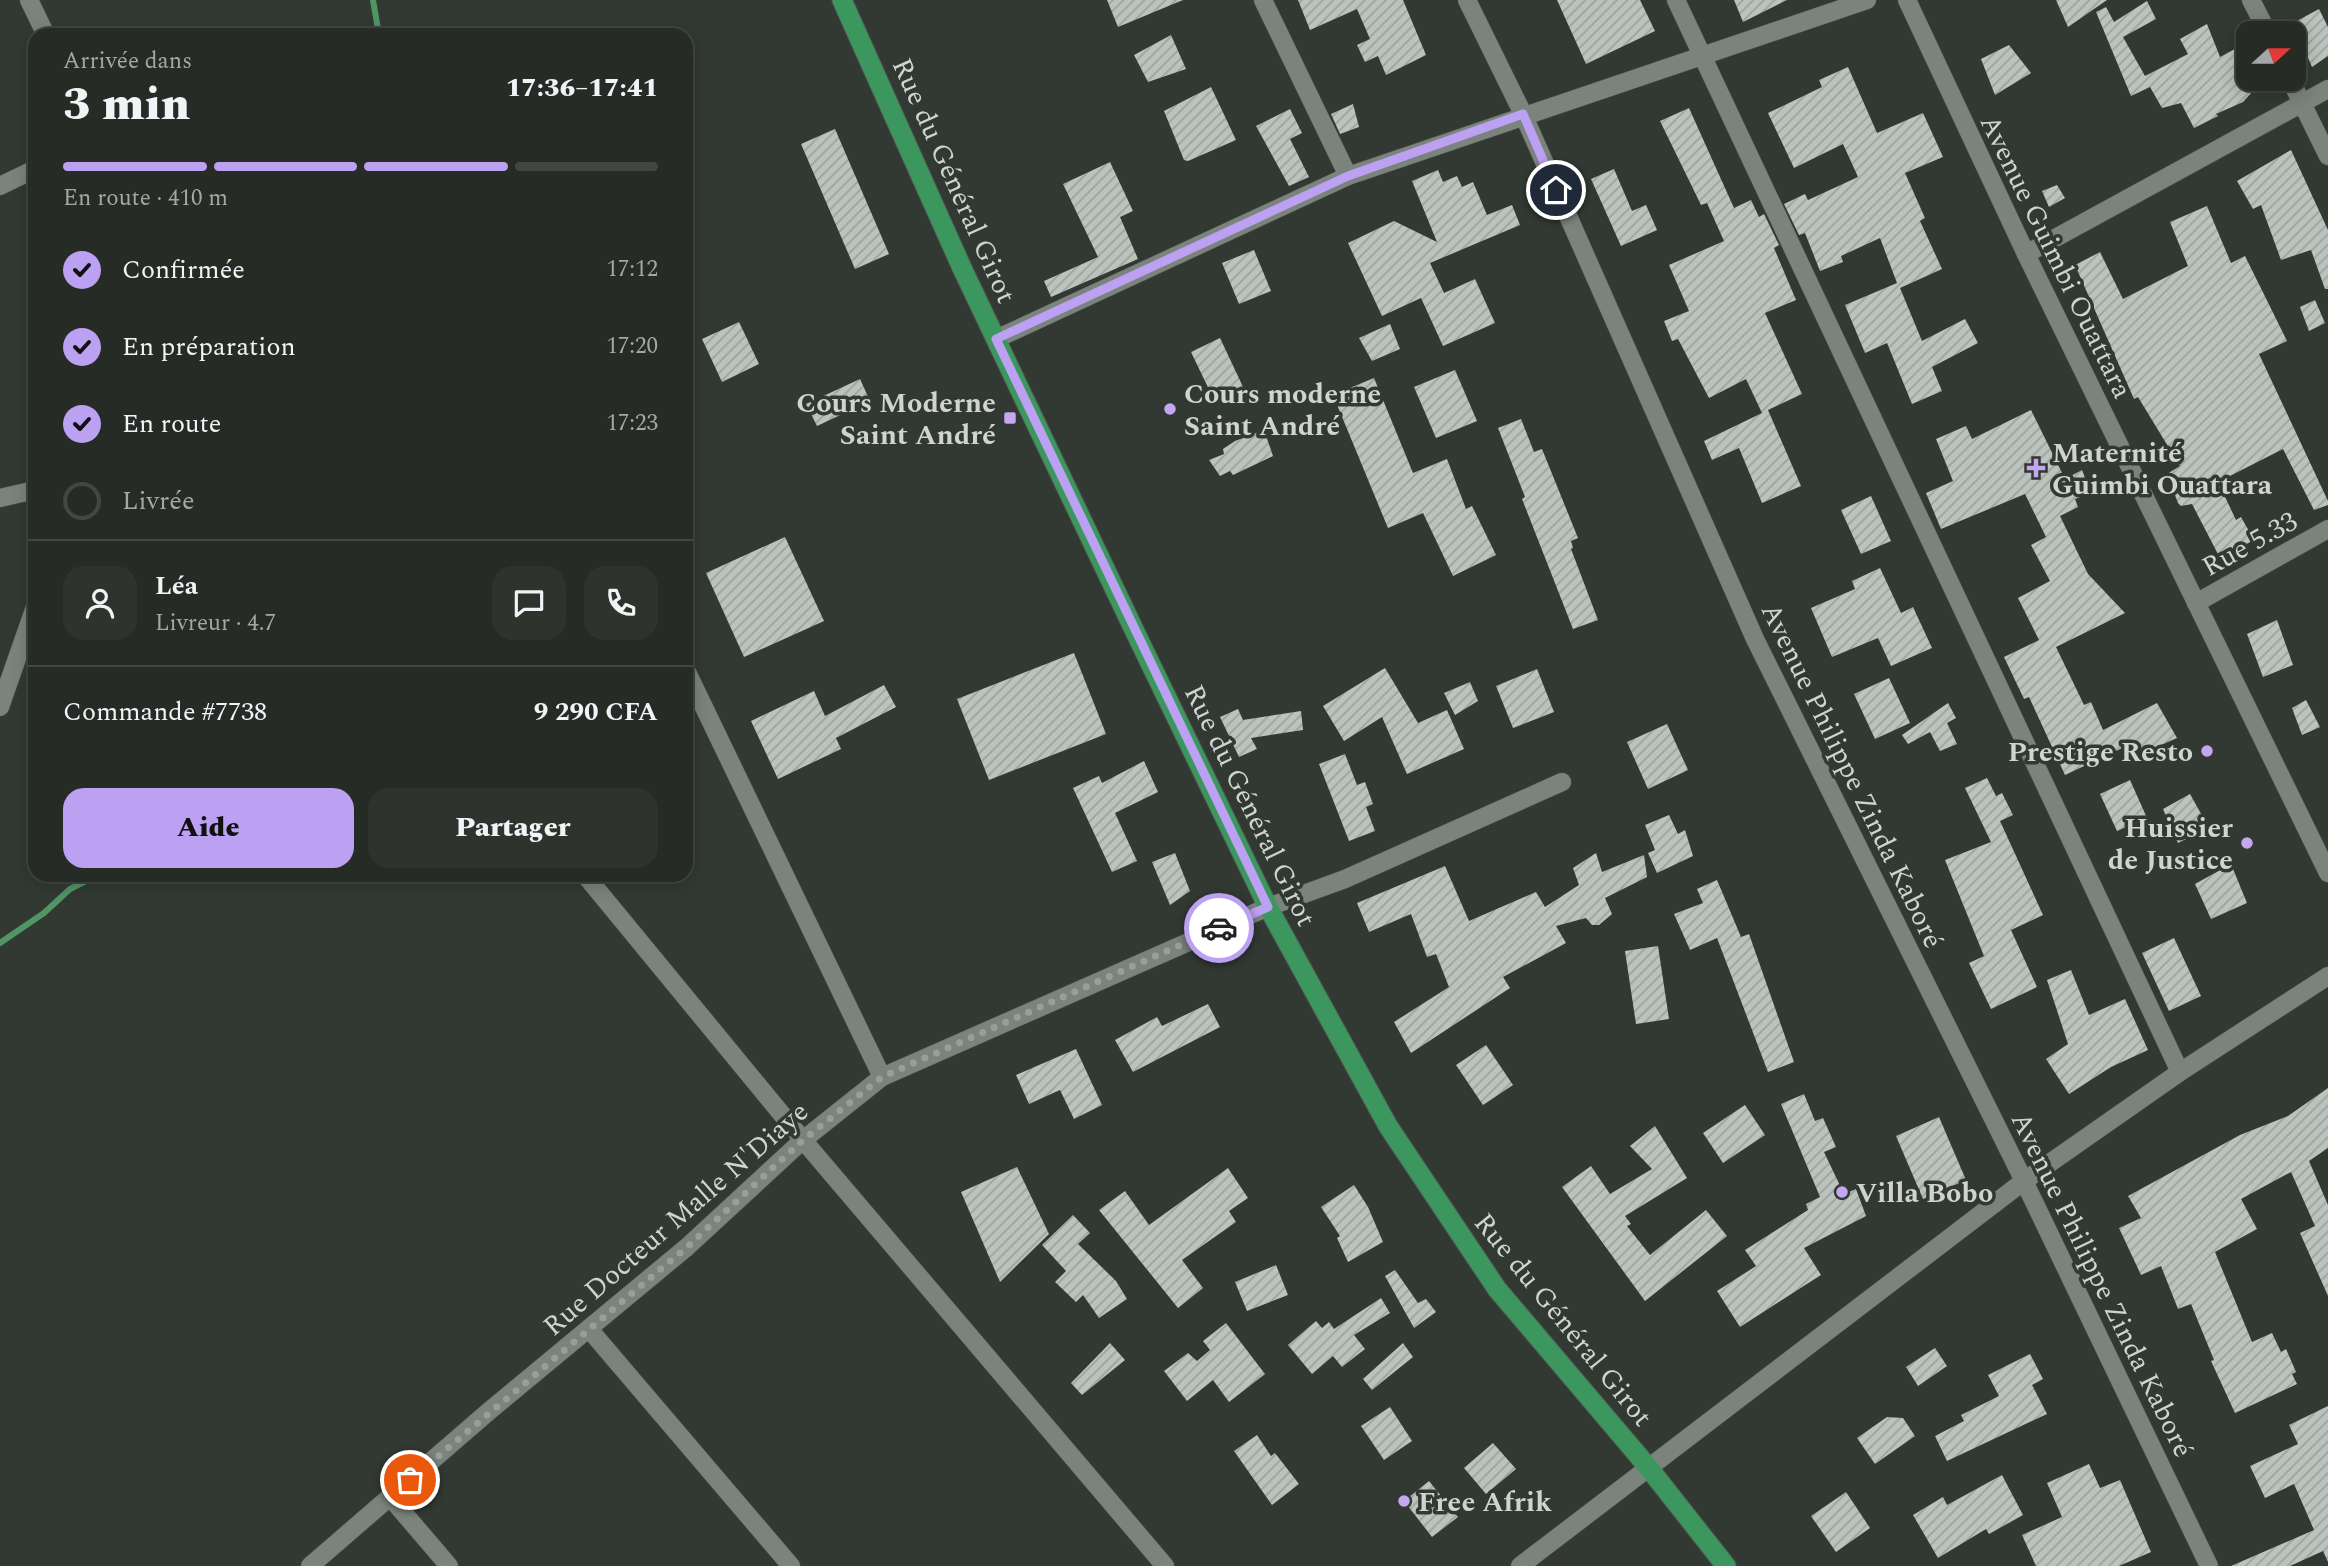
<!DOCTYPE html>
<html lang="fr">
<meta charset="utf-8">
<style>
:root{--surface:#262b26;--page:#2e332e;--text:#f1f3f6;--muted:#a4a7a7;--line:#424743;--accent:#bca0f2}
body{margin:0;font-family:Spectral,serif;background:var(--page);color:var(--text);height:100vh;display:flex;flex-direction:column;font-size:26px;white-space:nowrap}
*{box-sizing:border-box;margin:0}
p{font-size:23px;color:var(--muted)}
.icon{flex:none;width:38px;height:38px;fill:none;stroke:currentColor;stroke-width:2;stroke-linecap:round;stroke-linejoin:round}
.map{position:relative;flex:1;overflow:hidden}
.details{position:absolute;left:28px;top:28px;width:665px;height:854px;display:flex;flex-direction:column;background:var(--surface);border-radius:21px;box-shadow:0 4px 18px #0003,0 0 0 2px var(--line)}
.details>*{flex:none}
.needle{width:46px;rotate:69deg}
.tools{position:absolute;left:2236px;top:21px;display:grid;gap:14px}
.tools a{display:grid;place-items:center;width:70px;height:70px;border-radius:14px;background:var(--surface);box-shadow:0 4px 18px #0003,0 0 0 2px var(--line);font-size:35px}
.pin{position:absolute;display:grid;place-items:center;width:60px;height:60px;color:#fff;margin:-30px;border:4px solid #fff;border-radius:50%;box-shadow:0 2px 7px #0007}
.courier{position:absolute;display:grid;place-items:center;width:70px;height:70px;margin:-35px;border:5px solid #bca0f2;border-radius:50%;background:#fff;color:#222;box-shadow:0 2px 9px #0007}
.head em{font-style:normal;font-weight:800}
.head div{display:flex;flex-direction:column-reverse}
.head{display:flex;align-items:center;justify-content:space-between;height:119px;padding:0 35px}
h1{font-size:46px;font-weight:800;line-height:52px}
.bar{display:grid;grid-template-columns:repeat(4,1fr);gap:10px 7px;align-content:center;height:84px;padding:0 35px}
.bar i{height:9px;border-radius:5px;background:var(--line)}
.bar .on{background:var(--accent)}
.bar p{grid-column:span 4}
.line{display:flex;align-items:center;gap:18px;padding:0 35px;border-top:2px solid var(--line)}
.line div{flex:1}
.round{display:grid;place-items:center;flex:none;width:74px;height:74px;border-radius:21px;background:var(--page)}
ol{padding:0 35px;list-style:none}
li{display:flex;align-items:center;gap:21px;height:77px}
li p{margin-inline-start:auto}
li .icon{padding:7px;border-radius:50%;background:var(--accent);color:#111;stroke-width:4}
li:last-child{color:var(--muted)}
li i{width:38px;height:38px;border:4px solid var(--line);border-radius:50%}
.cta{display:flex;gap:14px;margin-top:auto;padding:14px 35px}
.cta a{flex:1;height:80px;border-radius:21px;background:var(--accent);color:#111;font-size:28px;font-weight:800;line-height:80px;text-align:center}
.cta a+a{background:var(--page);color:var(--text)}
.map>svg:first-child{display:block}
</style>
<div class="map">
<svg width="2328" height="1566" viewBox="0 0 2328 1566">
<defs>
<pattern id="building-hatch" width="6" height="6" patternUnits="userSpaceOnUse" patternTransform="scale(1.75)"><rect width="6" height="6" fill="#bbc3bd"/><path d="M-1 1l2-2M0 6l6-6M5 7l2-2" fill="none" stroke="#9ca29e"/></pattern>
</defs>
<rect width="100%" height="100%" fill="#323933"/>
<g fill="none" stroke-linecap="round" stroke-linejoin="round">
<!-- stream -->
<g stroke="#519565" stroke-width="6">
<path d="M373,0l6,35"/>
<path d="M0,943l44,-30 26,-24 28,-14"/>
</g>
</g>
<!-- building -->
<g fill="url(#building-hatch)">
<path d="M1107,0h76l-65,27z"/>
<path d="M1298,0h105l23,55 -40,20 -8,-19 -13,6 -8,-17 13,-6 -13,-30 -47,21z"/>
<path d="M1557,0h83l15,31 -69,33z"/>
<path d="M1734,0h53l-44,22z"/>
<path d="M2056,0h51l-39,27z"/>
<path d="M2147,1l9,18 -33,18 22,39 43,-22 -8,-15 27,-15 13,33 24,-13 5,12v23h15l-21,23 -27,12 2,2 -24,12 -13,-25 -19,5 -12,-21 -19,9 -35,-84 10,-5 8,15z"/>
<path d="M2319,9l9,18v29l-16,11 -19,-44z"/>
<path d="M1171,35l15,34 -38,13 -14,-27z"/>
<path d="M2009,45l22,28 -36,22 -14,-36z"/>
<path d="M1848,67l29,66 46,-20 20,44 -38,16 20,45 -5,3 22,48 -42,19 22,53 43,-22 13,24 -46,24 10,24 -30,13 -25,-61 -22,10 -20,-48 52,-22 -17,-45 -39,18 2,6 -23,9 -15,-38 -6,2 -15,-31 21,-10 3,6 50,-23 -15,-33 -49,24 -26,-55 54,-26 -3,-7z"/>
<path d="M1211,87l25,53 -48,21 -4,-1 -20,-49z"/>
<path d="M1353,104l6,23 -19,7 -9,-20z"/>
<path d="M1689,108l45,100 17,-8 8,17 5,-3 15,31 -5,3 22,52 -31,13 37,81 -34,16 33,76 -39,17 -23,-55 -27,12 -8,-19 58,-28 -16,-34 -37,19 -31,-59 -6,2 -8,-20 25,-10 -20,-46 55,-24 -17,-38 -6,2 -41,-84z"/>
<path d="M1290,109l12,24 -12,6 19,38 -20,9 -33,-60z"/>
<path d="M835,129l54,125 -34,15 -54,-125z"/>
<path d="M2291,150l37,80v59h-3l-14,-39 -30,10 -20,-55 -8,4 -16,-28z"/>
<path d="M1110,162l23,49 -13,6 18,42 -87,38 -7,-16 54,-24 -35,-73z"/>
<path d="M1614,169l18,42 14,-6 11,25 -36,16 -30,-67z"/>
<path d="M1438,170l5,12 14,-6 5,11 11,-5 14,33 25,-10 8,20 -90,38 14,30 31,-14 20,44 -52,23 -22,-48 -39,18 -34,-73 46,-22 43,21 -25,-61z"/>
<path d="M2057,185l8,13 -16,9 -7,-16z"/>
<path d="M2207,206l24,57 14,-7 42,85 -28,13 69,147v4l-14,5 -31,-61 -65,33 18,38 5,-3 13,23 -34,18 -28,-54 -11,2 -3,-3 -11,-29 13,-8 -42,-69 -4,2 -59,-134 25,-13 23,47 65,-33 -18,-44z"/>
<path d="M1254,250l17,41 -32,13 -17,-41z"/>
<path d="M2315,300l10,23 -16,8 -9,-24z"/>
<path d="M739,322l20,42 -37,18 -20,-43z"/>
<path d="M1390,324l10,25 -28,12 -13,-23z"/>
<path d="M1220,338l24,51 -29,13 -24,-50z"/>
<path d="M1455,370l22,51 -41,17 -22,-51z"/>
<path d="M1374,378l39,95 34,-14 19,50 6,-3 24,49 -43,21 -30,-63 -35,15 -55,-133z"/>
<path d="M860,379l10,22 -53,25 -11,-22z"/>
<path d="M2031,410l34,69 17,-9 9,23 -16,6 3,8 -18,9 28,58 37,39 -69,34 28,58 7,-3 12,28 54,-27 20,35 -41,18 -5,-12 -66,31 -36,-78 -5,2 -20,-42 35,-17 -21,-42 32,-17 -19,-36 15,-8 -21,-43 -84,35 -15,-36 27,-12 -17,-42 30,-13 6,13z"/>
<path d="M1521,419l13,33 8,-3 36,89 -7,3 2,7 -2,1 27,71 -25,9 -51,-130 3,-2 -27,-69z"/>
<path d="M1264,430l9,26 -40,19 -3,-4 -10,5 -11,-16 15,-6 -1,-5 12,-8z"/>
<path d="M1871,496l20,45 -30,13 -20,-44z"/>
<path d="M785,537l39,84 -80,36 -38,-84z"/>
<path d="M1880,568l21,45 12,-6 19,41 -41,18 -13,-28 -46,19 -21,-49 44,-19 -3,-8z"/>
<path d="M2277,620l16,45 -30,12 -16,-43z"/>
<path d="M1074,653l32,81 -117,46 -32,-81z"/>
<path d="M1385,668l33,55 29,-13 17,39 -57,25 -25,-57 -38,24 -21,-35z"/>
<path d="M1537,669l17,43 -41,16 -17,-42z"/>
<path d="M1889,678l21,45 -35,16 -21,-45z"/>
<path d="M1470,682l8,19 -23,14 -11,-22z"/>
<path d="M884,685l12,22 -60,31 5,11 -63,30 -27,-58 63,-30 11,25z"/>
<path d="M2306,700l14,27 -18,8 -10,-27z"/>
<path d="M1948,703l8,15 -9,5 10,21 -17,7 -10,-19 -22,12 -6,-9z"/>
<path d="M1238,709l5,11 58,-9 2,19 -52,8 6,11 -18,8 -19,-40z"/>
<path d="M1667,724l21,46 -40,19 -21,-47z"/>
<path d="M1345,754l12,31 8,-3 8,22 -7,3 9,24 -26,10 -30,-77z"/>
<path d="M1144,761l14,31 -43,21 22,48 -25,11 -39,-84 26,-12 3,7z"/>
<path d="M1987,778l9,18 6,-3 11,22 -13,6 43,94 -32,15 26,57 -46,22 -22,-46 15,-7 -39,-96 46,-18 -26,-54z"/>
<path d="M2130,780l17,38 -30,13 -17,-37z"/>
<path d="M2190,794l19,34 -31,15 -15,-34z"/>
<path d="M1669,815l9,19 7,-4 8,26 -36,17 -9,-20 7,-3 -10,-25z"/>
<path d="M1175,853l15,38 -20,14 -18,-43z"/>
<path d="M1596,853l6,19 42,-17 3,22 -42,21 7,16 -13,11h-7l-6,-7 -30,8 10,17 -63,34 7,11 -99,65 -17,-31 55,-35 -13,-33 -9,3 -16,-43 -42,18 -12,-29 88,-37 24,55 67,-29 9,15 34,-22 -6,-17z"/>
<path d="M2231,864l16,39 -36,16 -16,-35z"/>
<path d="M1717,880l24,57 8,-3 45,128 -26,10 -51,-134 -27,12 -16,-36 29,-11 -6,-14z"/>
<path d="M2174,938l27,58 -32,15 -27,-58z"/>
<path d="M1658,946l11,73 -33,5 -11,-73z"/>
<path d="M2071,970l18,45 36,-16 23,51 -37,17 -42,27 -23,-35 22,-15 -21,-64z"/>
<path d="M1208,1004l12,23 -87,45 -18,-32 42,-23 5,9z"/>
<path d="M1486,1045l27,40 -30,20 -27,-40z"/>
<path d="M1076,1049l26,56 -28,14 -14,-29 -31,14 -13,-29z"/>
<path d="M2328,1088v60l-19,13 19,44v91l-28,-63 15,-7 -24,-54 -50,27 16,30 -42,23 37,90 20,-9 9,19 5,-3 10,23 -4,2 5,10 -62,29 -24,-52 3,-1 -23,-56 -13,5 -17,-43 -20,9 -22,-47 22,-10 -13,-22 112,-61 48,-19z"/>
<path d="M1804,1094l11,27 8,-3 13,29 -12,5 20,42 12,-5 10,27 -62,32 17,27 -81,52 -23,-36 39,-25 -11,-16 63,-40 -2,-6 14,-7 -39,-93z"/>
<path d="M1745,1105l20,30 -42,28 -20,-30z"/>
<path d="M1939,1117l27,63 -43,19 -27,-63z"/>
<path d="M1655,1126l32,52 -62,38 6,8 -4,2 23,29 56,-45 21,26 -82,65 -83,-114 29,-21 19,28 42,-25 -22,-23z"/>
<path d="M1017,1167l32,67 -49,48 -39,-90z"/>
<path d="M1228,1168l20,30 -19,13 7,11 -54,38 21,28 -25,20 -79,-98 26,-19 24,34z"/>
<path d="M1354,1185l14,22 15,35 -35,20 -11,-24 3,-2 -19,-29z"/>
<path d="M1073,1215l17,18 -12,11 38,37 11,18 -28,19 -16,-23 -7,7 -21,-20 11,-11 -24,-26z"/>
<path d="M1276,1265l12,30 -41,16 -12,-29z"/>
<path d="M1395,1270l23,33 8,-4 10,13 -22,16 -29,-52z"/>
<path d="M1381,1298l9,15 -36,22 11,14 -23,18 -9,-11 -21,18 -24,-29 28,-24 6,7 7,-6 5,7z"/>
<path d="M1226,1323l39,51 -36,28 -16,-22 -26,21 -23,-30 24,-18 9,8 13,-11 -7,-9z"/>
<path d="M1110,1343l15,17 -43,35 -11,-12z"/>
<path d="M1403,1343l10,14 -41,33 -9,-11z"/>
<path d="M1935,1348l12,18 -29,20 -12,-19z"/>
<path d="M2030,1354l13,25 -11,6 15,29 -100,47 -12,-25 29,-15 -3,-6 38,-19 -11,-21z"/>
<path d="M2328,1406v156l-5,-11 -33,15h-59l83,-36 -20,-46 -29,14 -15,-32 48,-22 -9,-19z"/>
<path d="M1390,1407l22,34 -28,19 -23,-34z"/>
<path d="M1887,1417l16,1 12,18 -40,28 -18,-26z"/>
<path d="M1257,1435l14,21 4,-3 24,31 -27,21 -38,-54z"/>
<path d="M1493,1443l23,26 -30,25 -22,-26z"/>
<path d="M2089,1464l11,24 20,-8 31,72 -32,14h-83l-14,-31 40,-18 -15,-34z"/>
<path d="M2002,1475l21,40 -34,19 -3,-5 -48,29 -25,-43 30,-18 4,8z"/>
<path d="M1429,1481l29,36 -26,20 -28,-36z"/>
<path d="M1846,1492l24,36 -34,24 -25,-36z"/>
</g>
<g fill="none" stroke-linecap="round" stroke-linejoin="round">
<!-- minor casing -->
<g stroke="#515652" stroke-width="19">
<g id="minor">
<path d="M29,0l17,35"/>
<path d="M1263,0l85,176"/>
<path d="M1467,0l56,114 232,525 269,542 185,385"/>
<path d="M1676,0l504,1072"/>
<path d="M1907,0l119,254 302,619"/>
<path d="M2251,0l17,33"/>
<path d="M2290,79l38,77"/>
<path d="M0,186l35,-17"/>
<path d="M2026,254l302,-165"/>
<path d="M996,339l352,-163 519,-176"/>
<path d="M0,498l35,-8"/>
<path d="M2196,603l132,-74"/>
<path d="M686,670l196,407"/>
<path d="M0,707l35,-100"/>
<path d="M585,875l218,265 362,426"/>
<path d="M589,1329l202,237"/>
<path d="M390,1497l59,69"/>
<path d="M310,1566l178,-154 199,-165 116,-107 79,-63 386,-170 77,-28 217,-97"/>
<path d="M1520,1566l504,-385 156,-109 148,-96"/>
</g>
</g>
<!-- trunk casing -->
<g stroke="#515652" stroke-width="21">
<path id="trunk" d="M842,0l120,268 175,368 131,271 120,219 109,163 151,178 78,99"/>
</g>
<!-- minor -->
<use href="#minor" stroke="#7b837d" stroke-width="18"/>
<!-- trunk -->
<use href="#trunk" stroke="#3c975e" stroke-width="19"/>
</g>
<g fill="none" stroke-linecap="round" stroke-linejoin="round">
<!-- done -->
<path stroke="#999e9a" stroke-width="7" stroke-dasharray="0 12.6" d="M410,1480l277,-233 116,-107 79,-63 337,-149"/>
<!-- route -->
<path stroke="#bca0f2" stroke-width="9" d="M1219,928l49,-21 -272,-568 352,-163 175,-62 33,76"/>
</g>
<!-- markers -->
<g fill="#c4a7f1" stroke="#323933" stroke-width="2.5">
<circle cx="1170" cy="409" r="7"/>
<rect x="1003" y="411" width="14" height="14" rx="3.5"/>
<path d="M2032.5 457.5h7v7h7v7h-7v7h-7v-7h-7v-7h7z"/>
<circle cx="2207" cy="751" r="7"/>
<circle cx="2247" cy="843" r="7"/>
<circle cx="1842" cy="1192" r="7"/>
<circle cx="1404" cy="1501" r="7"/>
</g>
<g text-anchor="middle" stroke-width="7" stroke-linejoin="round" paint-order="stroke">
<!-- street labels -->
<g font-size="28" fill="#d0d4d1" stroke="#323933">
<text transform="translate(955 180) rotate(66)" y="10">Rue du Général Girot</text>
<text transform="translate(2057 256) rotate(64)" y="10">Avenue Guimbi Ouattara</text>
<text transform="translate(2249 543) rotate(-29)" y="10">Rue 5.33</text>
<text transform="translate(1853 775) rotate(64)" y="10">Avenue Philippe Zinda Kaboré</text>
<text transform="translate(1251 805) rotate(64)" y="10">Rue du Général Girot</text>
<text transform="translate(675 1218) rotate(-41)" y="10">Rue Docteur Malle N'Diaye</text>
<text transform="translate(2103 1284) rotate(64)" y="10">Avenue Philippe Zinda Kaboré</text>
<text transform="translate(1564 1319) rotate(51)" y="10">Rue du Général Girot</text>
</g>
<!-- poi labels -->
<g font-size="28" font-weight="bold" fill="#d0d4d1" stroke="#323933" text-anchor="start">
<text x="1184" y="403">Cours moderne<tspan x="1184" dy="32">Saint André</tspan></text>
<text x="996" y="412" text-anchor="end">Cours Moderne<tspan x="996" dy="32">Saint André</tspan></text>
<text x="2052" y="462">Maternité<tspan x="2052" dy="32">Guimbi Ouattara</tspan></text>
<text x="2193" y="761" text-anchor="end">Prestige Resto</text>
<text x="2233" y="837" text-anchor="end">Huissier<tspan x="2233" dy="32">de Justice</tspan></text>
<text x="1856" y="1202">Villa Bobo</text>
<text x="1418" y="1511">Free Afrik</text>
</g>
</g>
</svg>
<div class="tools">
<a><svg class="needle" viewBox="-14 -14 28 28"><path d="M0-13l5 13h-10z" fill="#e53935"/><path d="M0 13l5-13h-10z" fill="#a4a7a7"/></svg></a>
</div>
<div class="pin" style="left:410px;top:1480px;background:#ea580c"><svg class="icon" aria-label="bag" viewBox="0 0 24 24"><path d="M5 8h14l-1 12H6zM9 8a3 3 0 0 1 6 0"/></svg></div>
<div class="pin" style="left:1556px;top:190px;background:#1f2937"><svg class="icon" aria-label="home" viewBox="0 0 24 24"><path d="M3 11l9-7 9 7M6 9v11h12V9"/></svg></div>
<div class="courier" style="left:1219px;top:928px"><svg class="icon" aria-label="car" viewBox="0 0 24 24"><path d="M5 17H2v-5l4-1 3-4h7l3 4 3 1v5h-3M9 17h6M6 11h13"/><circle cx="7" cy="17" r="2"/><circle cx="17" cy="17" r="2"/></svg></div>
<section class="details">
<div class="head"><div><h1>3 min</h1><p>Arrivée dans</p></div><em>17:36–17:41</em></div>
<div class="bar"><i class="on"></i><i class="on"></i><i class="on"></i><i></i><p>En route · 410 m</p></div>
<ol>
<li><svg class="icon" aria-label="check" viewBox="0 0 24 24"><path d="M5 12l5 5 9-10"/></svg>Confirmée<p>17:12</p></li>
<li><svg class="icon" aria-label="check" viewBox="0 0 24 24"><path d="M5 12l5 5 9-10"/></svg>En préparation<p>17:20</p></li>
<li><svg class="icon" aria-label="check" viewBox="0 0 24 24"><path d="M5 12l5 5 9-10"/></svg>En route<p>17:23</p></li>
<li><i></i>Livrée</li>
</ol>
<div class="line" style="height:126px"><a class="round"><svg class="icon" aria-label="person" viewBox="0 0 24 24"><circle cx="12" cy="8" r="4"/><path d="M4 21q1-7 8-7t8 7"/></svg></a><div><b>Léa</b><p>Livreur · 4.7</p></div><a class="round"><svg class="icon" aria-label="chat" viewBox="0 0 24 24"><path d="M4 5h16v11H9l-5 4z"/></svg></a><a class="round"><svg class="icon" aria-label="phone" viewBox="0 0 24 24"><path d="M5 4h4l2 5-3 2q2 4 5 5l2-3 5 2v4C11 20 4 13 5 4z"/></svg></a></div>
<div class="line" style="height:91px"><div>Commande #7738</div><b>9 290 CFA</b></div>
<div class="cta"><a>Aide</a><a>Partager</a></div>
</section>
</div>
